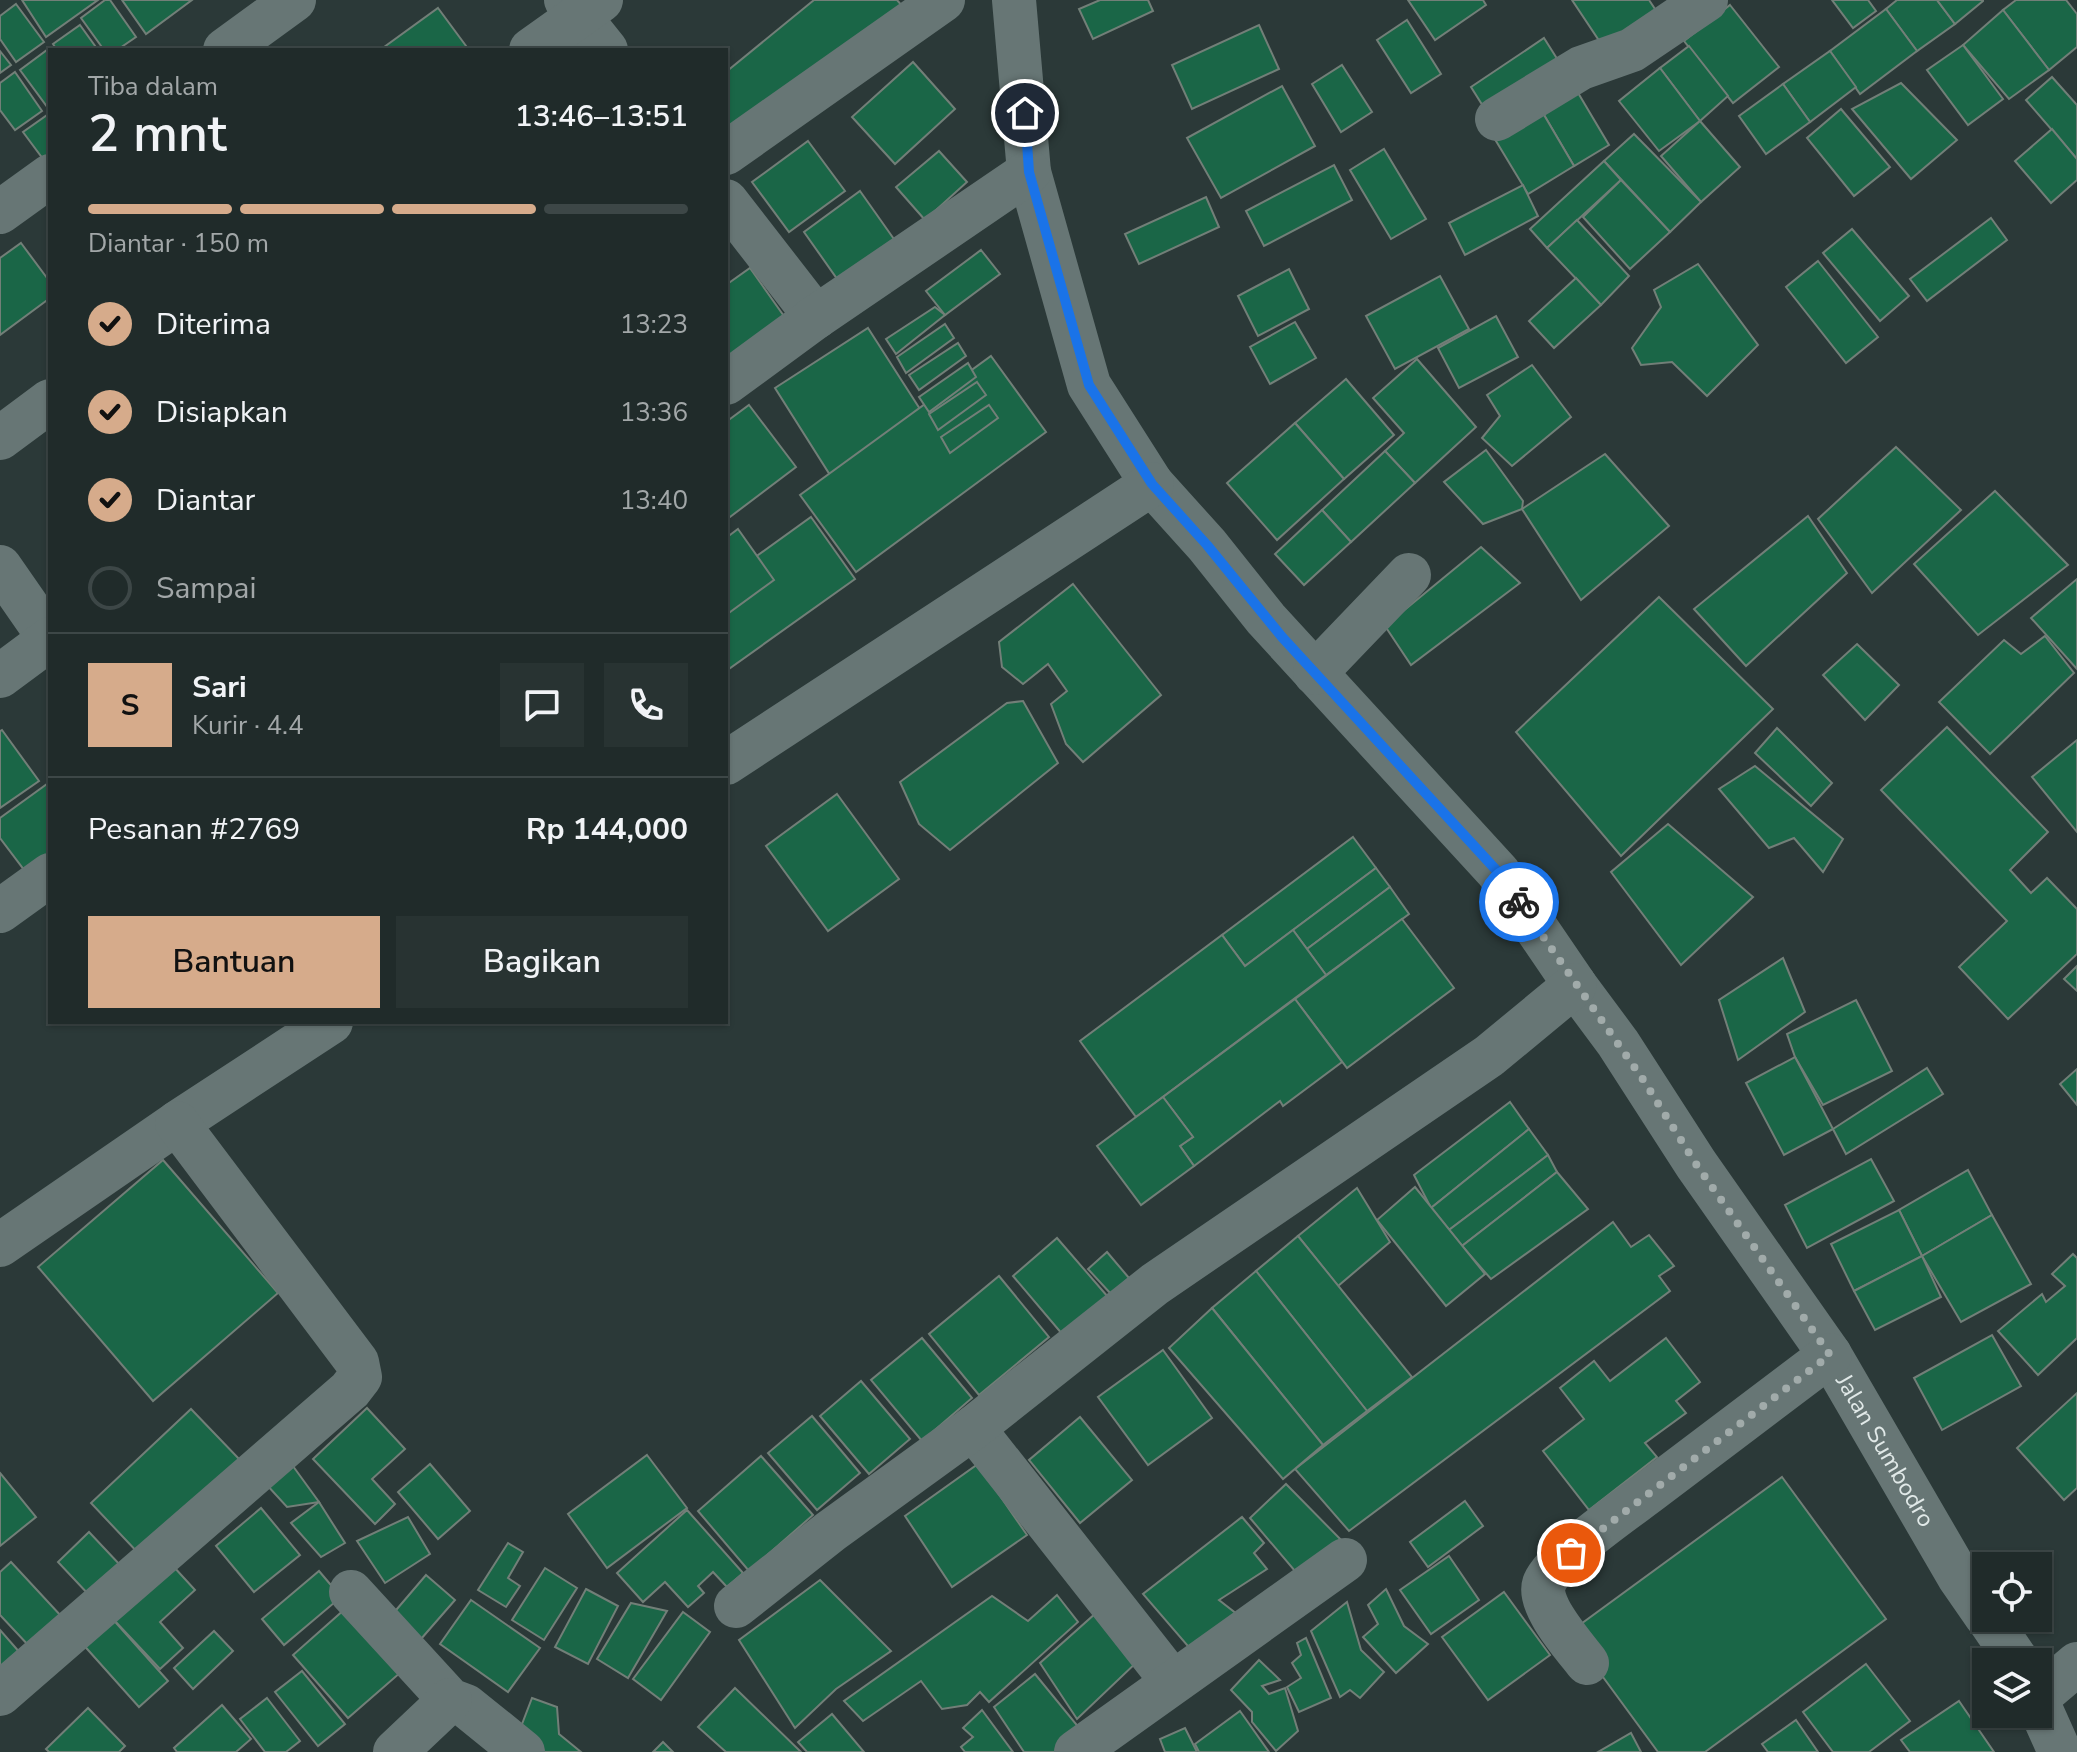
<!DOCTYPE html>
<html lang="id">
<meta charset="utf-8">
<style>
:root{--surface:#202b2a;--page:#283332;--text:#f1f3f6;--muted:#a2a7a8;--line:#3d4747;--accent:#d6ab8b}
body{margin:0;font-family:"Nunito Sans",sans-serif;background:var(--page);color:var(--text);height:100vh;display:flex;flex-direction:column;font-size:30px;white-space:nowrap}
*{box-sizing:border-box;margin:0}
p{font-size:26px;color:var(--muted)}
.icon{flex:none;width:44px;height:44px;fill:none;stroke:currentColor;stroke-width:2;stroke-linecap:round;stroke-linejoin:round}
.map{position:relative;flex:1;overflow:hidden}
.side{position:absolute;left:48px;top:48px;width:680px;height:976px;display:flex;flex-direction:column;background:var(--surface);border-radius:0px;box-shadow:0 2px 6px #0004,0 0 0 2px var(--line)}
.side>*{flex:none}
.tools{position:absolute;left:1972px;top:1552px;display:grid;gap:16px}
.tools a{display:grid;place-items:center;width:80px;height:80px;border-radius:0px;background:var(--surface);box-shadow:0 2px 6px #0004,0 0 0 2px var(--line);font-size:40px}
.pin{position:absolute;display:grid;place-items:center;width:68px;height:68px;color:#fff;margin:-34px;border:4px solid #fff;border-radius:50%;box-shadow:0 2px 8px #0007}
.courier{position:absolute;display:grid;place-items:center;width:80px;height:80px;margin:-40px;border:6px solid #1a73e8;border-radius:50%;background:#fff;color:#222;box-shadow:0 2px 10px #0007}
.summary em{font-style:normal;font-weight:600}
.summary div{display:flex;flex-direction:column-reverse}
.summary{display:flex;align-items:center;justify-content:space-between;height:136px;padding:0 40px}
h1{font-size:52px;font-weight:600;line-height:60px}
.bar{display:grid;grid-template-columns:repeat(4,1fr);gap:12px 8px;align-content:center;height:96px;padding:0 40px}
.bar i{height:10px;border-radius:6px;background:var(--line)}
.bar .selected{background:var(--accent)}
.bar p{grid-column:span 4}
.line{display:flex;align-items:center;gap:20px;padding:0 40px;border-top:2px solid var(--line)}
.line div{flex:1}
.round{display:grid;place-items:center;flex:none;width:84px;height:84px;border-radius:0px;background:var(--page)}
ol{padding:0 40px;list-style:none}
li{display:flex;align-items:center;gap:24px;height:88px}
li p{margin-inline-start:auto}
li .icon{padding:8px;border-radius:50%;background:var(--accent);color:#111;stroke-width:4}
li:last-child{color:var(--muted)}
li i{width:44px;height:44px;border:4px solid var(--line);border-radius:50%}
.primary-button{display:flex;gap:16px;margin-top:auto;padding:16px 40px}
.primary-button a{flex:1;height:92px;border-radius:0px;background:var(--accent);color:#111;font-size:32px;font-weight:600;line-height:92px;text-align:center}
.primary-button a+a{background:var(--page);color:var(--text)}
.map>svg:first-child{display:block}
</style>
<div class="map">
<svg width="2077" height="1752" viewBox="0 0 2077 1752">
<rect width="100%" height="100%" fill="#2b3938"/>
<!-- building -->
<g fill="#1a6647" stroke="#727f78" stroke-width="2">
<path d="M22,0h76l-52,37z"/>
<path d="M105,0h5l26,37 -19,13h-13l-23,-32z"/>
<path d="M122,0h70l-46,34z"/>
<path d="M814,0h83l7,8 -178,140v-76z"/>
<path d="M1100,0h48l5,11 -60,28 -14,-30z"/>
<path d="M1408,0h75l3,5 -51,35z"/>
<path d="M1572,0h77l14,21 -53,36z"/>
<path d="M1832,0h36l8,11 -23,17z"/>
<path d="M1897,0h40l18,24 -38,27 -31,-42z"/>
<path d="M1937,0h46v1l-28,23z"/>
<path d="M2016,0h50l11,14v33l-28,23 -46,-60z"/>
<path d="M16,4l28,38 -28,20 -16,-23v-23z"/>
<path d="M1730,5l49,62 -46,36 -49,-62z"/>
<path d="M438,8l31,42h-89z"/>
<path d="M1886,9l31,42 -57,43 -30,-43z"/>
<path d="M2003,10l46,60 -40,29 -46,-54z"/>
<path d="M1407,20l34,54 -30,19 -34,-53z"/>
<path d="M80,25l18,25h-41l-4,-6z"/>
<path d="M1259,25l20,44 -87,40 -20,-44z"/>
<path d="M1544,38l17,27 -73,49 -17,-27z"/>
<path d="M1963,45l40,54 -35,26 -41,-55z"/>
<path d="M1689,46l39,50 -28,25 -40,-53z"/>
<path d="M47,50l3,4 -2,54 -28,-38z"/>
<path d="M0,51l11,14 -11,8z"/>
<path d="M1830,51l26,36 -46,35 -27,-38z"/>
<path d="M913,62l42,47 -60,55 -43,-47z"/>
<path d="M1342,65l30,47 -31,20 -29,-48z"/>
<path d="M1660,68l40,53 -41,30 -40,-50z"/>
<path d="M15,72l27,39 -27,19 -15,-20v-27z"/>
<path d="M2052,77l25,28v54l-51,-59z"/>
<path d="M1571,81l38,64 -35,21 -37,-63z"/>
<path d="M1901,83l56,57 -46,39 -59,-70z"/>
<path d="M1783,84l27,38 -44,32 -27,-38z"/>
<path d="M1282,86l33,60 -94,52 -34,-60z"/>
<path d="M1537,103l37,63 -46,28 -38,-63z"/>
<path d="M1841,109l49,58 -36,29 -47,-58z"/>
<path d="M50,113v53l-1,1 -26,-35z"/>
<path d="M1700,121l40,46 -39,35 -40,-46z"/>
<path d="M2052,129l25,30v21l-26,23 -36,-42z"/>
<path d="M1634,134l67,68 -31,30 -66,-71z"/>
<path d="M808,141l37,50 -56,41 -37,-50z"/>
<path d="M1384,149l42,70 -35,20 -41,-69z"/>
<path d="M939,151l28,31 -42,38 -29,-33z"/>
<path d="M1604,161l17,19 -74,68 -17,-19z"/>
<path d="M1334,165l18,35 -88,46 -18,-35z"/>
<path d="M1621,180l49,52 -40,37 -47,-52z"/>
<path d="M1523,185l15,31 -73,39 -16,-32z"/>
<path d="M860,191l36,51 -56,41 -36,-51z"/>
<path d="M1206,197l13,30 -80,37 -14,-30z"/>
<path d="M1991,218l16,22 -80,61 -17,-22z"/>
<path d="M1577,220l52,56 -28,29 -54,-57z"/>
<path d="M1852,229l57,67 -29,25 -57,-68z"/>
<path d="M21,243l29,39v16l-50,37v-77z"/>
<path d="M981,250l19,24 -55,41 -19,-24z"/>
<path d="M1818,261l60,76 -32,26 -60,-76z"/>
<path d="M1698,264l60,81 -51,51 -35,-34 -31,3 -9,-17 29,-41 -7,-17z"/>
<path d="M750,268l36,51 -56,41 -4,-6v-69z"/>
<path d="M1289,269l20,40 -51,27 -20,-40z"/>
<path d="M1440,276l29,53 -74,40 -29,-53z"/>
<path d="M1576,278l25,27 -47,43 -25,-27z"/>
<path d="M935,307l10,8 -49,39 -10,-15z"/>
<path d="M1496,316l22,41 -59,31 -21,-40z"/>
<path d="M1295,322l21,36 -46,26 -20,-37z"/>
<path d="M945,324l9,14 -48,35 -9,-16z"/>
<path d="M868,328l75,117 -94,60 -74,-117z"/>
<path d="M958,343l8,13 -47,34 -10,-15z"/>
<path d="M991,356l55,76 -190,140 -56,-77z"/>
<path d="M1417,359l59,68 -61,56 -30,-32 19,-18 -31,-35z"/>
<path d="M968,363l8,14 -47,35 -10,-15z"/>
<path d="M1532,365l39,52 -59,49 -30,-28 18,-22 -13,-21z"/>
<path d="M1346,379l48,56 -50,44 -49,-56z"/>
<path d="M977,382l9,13 -48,35 -9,-16z"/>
<path d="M749,405l47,62 -70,53v-98z"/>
<path d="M989,405l9,13 -48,35 -9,-16z"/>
<path d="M1295,423l49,56 -67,61 -50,-57z"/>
<path d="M1896,447l65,63 -89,83 -54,-74z"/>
<path d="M1486,450l37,51 -1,8 -39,15 -39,-42z"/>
<path d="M1385,451l30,32 -64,59 -29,-32z"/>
<path d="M1605,454l64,72 -88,74 -59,-91z"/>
<path d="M1995,491l73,74 -90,70 -64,-71z"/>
<path d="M1322,510l29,32 -47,43 -29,-31z"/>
<path d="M1808,516l39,57 -101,93 -52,-57z"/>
<path d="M811,517l44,62 -129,92v-93z"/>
<path d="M738,529l36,51 -48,35v-77z"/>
<path d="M1481,547l39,36 -109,82 -26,-39z"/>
<path d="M2077,579v90l-46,-51z"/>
<path d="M1073,584l88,111 -78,67 -17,-18 -15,-40 16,-13 -19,-27 -25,20 -21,-17 -3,-25z"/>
<path d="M1659,597l114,112 -152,147 -105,-124z"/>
<path d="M2045,636l29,37 -84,81 -51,-52 65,-62 17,14z"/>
<path d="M1857,644l42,41 -34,35 -42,-45z"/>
<path d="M1023,701l35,62 -108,87 -31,-26 -19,-42 107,-79z"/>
<path d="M1947,727l101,105 -38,38 21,23 16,-15 30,31v45l-69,65 -49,-52 48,-46 -126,-131z"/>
<path d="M1777,728l55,55 -21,23 -56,-53z"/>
<path d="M2,730l37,51 -39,27v-77z"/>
<path d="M2077,740v92l-45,-55z"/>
<path d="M1755,766l88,73 -20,33 -29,-34 -25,10 -50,-59z"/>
<path d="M47,784l3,5v70l-22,16 -28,-37v-20z"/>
<path d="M837,794l62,85 -71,52 -62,-85z"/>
<path d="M1668,824l85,73 -72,68 -70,-93z"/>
<path d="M1353,837l23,31 -131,98 -23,-31z"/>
<path d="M1376,868l14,19 -83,62 -14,-19z"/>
<path d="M1390,887l19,27 -83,61 -19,-26z"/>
<path d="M1402,919l52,69 -107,80 -52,-69z"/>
<path d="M1293,930l33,45 -190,142 -56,-76 142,-106 23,31z"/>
<path d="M1783,958l22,54 -67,48 -19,-60z"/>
<path d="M2077,966v25l-13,-12z"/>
<path d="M1295,999l47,63 -59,44 -3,-5 -86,65 -14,-20 13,-9 -30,-40z"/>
<path d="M1856,1000l36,71 -69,34 -28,-48 -8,-23z"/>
<path d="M1795,1057l38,72 -49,26 -38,-72z"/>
<path d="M1927,1068l16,26 -97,60 -13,-25z"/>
<path d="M2077,1069v36l-17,-21z"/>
<path d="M1163,1097l30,40 -13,9 14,20 -53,39 -44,-59z"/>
<path d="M1510,1102l19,27 -98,79 -17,-33z"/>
<path d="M1529,1129l19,26 -99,75 -18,-22z"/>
<path d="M1548,1155l9,17 -95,74 -13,-16z"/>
<path d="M1871,1159l23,42 -87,47 -22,-43z"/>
<path d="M163,1160l115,133 -125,108 -115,-134z"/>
<path d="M1968,1170l24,45 -70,41 -23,-46z"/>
<path d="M1557,1172l31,37 -97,70 -29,-33z"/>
<path d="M1415,1187l70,87 -39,32 -69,-86z"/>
<path d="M1357,1188l33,54 -52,44 -40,-50z"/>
<path d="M1899,1210l23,46 -68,35 -23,-47z"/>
<path d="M1992,1215l39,69 -70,38 -39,-66z"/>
<path d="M1613,1222l18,25 18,-12 25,31 -15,10 11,15 -321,240 -54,-62z"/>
<path d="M1298,1236l114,141 -45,34 -111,-140z"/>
<path d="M1057,1238l51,59 -45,38 -50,-59z"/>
<path d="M1107,1252l22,26 -18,16 -23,-25z"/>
<path d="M2073,1254l4,4v80l-39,37 -40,-44 44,-37 4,8 19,-16 -13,-12z"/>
<path d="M1922,1256l19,41 -66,33 -21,-39z"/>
<path d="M1256,1271l111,140 -44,34 -111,-137z"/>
<path d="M999,1276l50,61 -70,58 -50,-61z"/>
<path d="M1212,1308l111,137 -40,34 -114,-131z"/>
<path d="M1992,1335l29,51 -79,44 -28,-52z"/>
<path d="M922,1338l50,60 -50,43 -51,-61z"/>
<path d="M1666,1338l34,44 -24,19 10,12 -41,30 12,14 -68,53 -46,-59 41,-32 -24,-31 34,-27 16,20z"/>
<path d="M1163,1350l49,68 -64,47 -50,-68z"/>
<path d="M861,1381l49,58 -41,35 -49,-58z"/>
<path d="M2077,1393v95l-13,12 -47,-52z"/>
<path d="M367,1408l38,41 -33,30 23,25 -20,20 -62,-65z"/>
<path d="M191,1409l50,52 -100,95 -50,-53z"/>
<path d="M812,1416l48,57 -43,37 -49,-57z"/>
<path d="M1080,1417l52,63 -52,43 -51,-63z"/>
<path d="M647,1455l40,53 -80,60 -39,-54z"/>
<path d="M761,1456l52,59 -64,56 -51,-60z"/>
<path d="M290,1462l29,40 -32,5 -21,-23z"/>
<path d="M430,1464l40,47 -32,28 -40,-47z"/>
<path d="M978,1464l49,71 -75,52 -47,-71z"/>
<path d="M0,1473l36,44 -36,29z"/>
<path d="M1782,1477l104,142 -181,133h-47l-88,-120z"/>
<path d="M1286,1484l63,64 -43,36 -56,-66z"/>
<path d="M1465,1501l18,25 -55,41 -18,-25z"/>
<path d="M319,1502l26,41 -24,14 -30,-34z"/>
<path d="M261,1508l39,47 -46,37 -38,-46z"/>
<path d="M687,1510l56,63 -16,14 -14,-15 -15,14 6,7 -16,14 -23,-25 -22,20 -26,-29z"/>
<path d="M408,1517l22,37 -45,29 -28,-42z"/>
<path d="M1242,1517l22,26 -10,10 13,16 -48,31 23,18 -49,34 -50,-58z"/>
<path d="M89,1532l32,34 -31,30 -32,-34z"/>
<path d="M508,1543l15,9 -15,26 12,8 -14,21 -28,-17z"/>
<path d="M1449,1556l30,44 -48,34 -31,-44z"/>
<path d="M11,1562l51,55 -32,30 -30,-32v-43z"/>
<path d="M173,1566l22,24 -35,32 23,26 -23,21 -46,-49z"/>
<path d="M545,1568l32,20 -33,52 -32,-20z"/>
<path d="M319,1571l22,26 -57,48 -22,-26z"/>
<path d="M426,1575l29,25 -41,47 -29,-24z"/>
<path d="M820,1580l71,71 -55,38 -41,39 -56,-88z"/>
<path d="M586,1589l32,17 -30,58 -33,-17z"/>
<path d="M1386,1589l18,37 24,18 -32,29 -33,-36 15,-13 -10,-19z"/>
<path d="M1504,1592l46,63 -62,45 -46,-63z"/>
<path d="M1057,1595l21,27 -89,80 -9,-10 -13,13 -25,4 -21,-28 -58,40 -19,-20 148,-105 36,25z"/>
<path d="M471,1600l69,48 -32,44 -68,-48z"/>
<path d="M1347,1602l14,48 23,22 -24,26 -10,-8 -10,7 -29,-66z"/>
<path d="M631,1603l36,8 -39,67 -31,-19z"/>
<path d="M345,1609l56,63 -53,46 -55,-63z"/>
<path d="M683,1612l27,20 -49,68 -28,-21z"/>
<path d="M1096,1613l43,47 -62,59 -37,-56z"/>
<path d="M109,1615l59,66 -29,26 -59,-66z"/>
<path d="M0,1630l21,24 -21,18z"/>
<path d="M214,1631l19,20 -40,38 -19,-21z"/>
<path d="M1306,1638l25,60 -32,14 -12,-25 14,-9 -9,-15 9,-8 -4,-12z"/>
<path d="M1259,1660l21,20 -18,6 7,8 16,-6 13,43 -22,20 -24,-29v-10l-21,-22z"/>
<path d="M1866,1664l44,57 -41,31h-36l-30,-40z"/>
<path d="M302,1671l43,53 -27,22 -43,-54z"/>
<path d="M1035,1674l50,61 -22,17h-39l-30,-45z"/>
<path d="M735,1688l66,64h-75l-28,-25z"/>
<path d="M267,1698l33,43 -14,11h-21l-25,-33z"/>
<path d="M532,1698l25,9 2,27 22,18h-38l-24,-20z"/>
<path d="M1959,1701l35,51h-84l-9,-12z"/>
<path d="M222,1705l29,34 -15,13h-59l-3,-4z"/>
<path d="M88,1708l37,38 -6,6h-70l-3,-3z"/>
<path d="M982,1710l31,42h-48l-4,-5 12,-10 -10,-9z"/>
<path d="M1240,1711l29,41h-70l-4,-8z"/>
<path d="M832,1714l32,38h-57l-9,-10z"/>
<path d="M1796,1720l22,32h-50l-6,-8z"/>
<path d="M1185,1728l12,24h-32l-5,-13z"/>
<path d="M1631,1733l10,19h-43z"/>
<path d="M663,1742l10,10h-20z"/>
</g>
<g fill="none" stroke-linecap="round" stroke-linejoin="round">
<!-- minor -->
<g stroke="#677675" stroke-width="44">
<path d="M566,0l40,50"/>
<path id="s1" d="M1014,0l15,172 60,213 63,99 55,61 59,74 232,253 77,113 43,58 78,121 134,191 129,222 27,39"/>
<path d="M225,50l69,-50"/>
<path d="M531,50l70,-50"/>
<path d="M1497,119l84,-51 51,-18 74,-50"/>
<path d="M726,153l217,-153"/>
<path d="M726,201l90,116"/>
<path d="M0,212l50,-36"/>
<path d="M726,383l90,-66 213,-145"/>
<path d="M0,438l50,-37"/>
<path d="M0,567l50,72"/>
<path d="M1315,673l94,-98"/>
<path d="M0,676l50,-37"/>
<path d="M726,763l426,-279"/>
<path d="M0,911l50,-36"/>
<path d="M0,1245l177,-122 154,-101"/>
<path d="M973,1428l199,253"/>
<path d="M351,1592l99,108 16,6 57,46"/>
<path d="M736,1606l95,-75 142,-103 182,-144 334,-228 86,-71"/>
<path d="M1988,1618l30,44"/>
<path d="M1587,1663c-13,-17 -50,-58 -43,-79 8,-25 87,-78 110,-96 59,-44 117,-89 176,-133"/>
<path d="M0,1694l350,-304 10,-13 -3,-15 -180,-239"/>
<path d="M2038,1697l39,-33"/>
<path d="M2038,1703l22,49"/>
<path d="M395,1752l55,-52"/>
<path d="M1076,1752l269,-192"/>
</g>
</g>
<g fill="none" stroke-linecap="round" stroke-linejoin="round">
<!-- done -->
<path stroke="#a1abaa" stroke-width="8" stroke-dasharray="0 14.4" d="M1519,902l125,179 52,83 134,191 -259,198"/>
<!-- route -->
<path stroke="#1a73e8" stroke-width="10" d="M1025,113l4,59 60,213 63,99 55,61 75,92 216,235 21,30"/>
</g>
<g text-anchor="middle" stroke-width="6" stroke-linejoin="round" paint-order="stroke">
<!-- street labels -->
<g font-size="24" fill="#e1e9e8" stroke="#222f2e">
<text dy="8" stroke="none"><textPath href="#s1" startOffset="1728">Jalan Sumbodro</textPath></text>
</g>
</g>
</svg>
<div class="tools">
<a><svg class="icon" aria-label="locate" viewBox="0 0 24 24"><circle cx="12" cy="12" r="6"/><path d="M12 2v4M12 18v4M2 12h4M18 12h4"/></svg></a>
<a><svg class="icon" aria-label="layers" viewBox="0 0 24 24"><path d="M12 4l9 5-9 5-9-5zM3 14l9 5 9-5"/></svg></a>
</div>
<div class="pin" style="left:1571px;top:1553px;background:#ea580c"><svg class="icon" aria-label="bag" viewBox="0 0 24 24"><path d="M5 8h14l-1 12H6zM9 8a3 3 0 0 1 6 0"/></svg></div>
<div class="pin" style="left:1025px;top:113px;background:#1f2937"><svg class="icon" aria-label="home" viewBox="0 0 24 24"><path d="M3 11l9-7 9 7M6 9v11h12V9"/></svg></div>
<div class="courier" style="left:1519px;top:902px"><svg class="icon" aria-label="bike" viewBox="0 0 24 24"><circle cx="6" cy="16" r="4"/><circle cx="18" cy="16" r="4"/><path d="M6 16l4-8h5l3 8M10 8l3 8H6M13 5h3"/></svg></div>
<section class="side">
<div class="summary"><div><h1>2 mnt</h1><p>Tiba dalam</p></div><em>13:46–13:51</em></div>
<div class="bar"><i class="selected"></i><i class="selected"></i><i class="selected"></i><i></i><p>Diantar · 150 m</p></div>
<ol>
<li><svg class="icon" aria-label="check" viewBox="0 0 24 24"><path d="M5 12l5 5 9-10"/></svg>Diterima<p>13:23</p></li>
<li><svg class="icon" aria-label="check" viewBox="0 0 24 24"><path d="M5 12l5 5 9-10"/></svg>Disiapkan<p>13:36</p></li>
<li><svg class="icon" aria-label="check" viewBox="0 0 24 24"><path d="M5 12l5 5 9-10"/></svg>Diantar<p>13:40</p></li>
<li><i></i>Sampai</li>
</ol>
<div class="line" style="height:144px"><b class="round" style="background:var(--accent);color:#111">S</b><div><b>Sari</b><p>Kurir · 4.4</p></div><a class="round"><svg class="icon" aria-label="chat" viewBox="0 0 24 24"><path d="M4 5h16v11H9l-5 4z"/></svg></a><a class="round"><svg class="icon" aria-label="phone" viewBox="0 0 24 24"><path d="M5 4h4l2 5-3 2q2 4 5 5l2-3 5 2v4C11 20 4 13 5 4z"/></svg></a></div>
<div class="line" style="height:104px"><div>Pesanan #2769</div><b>Rp 144,000</b></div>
<div class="primary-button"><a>Bantuan</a><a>Bagikan</a></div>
</section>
</div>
